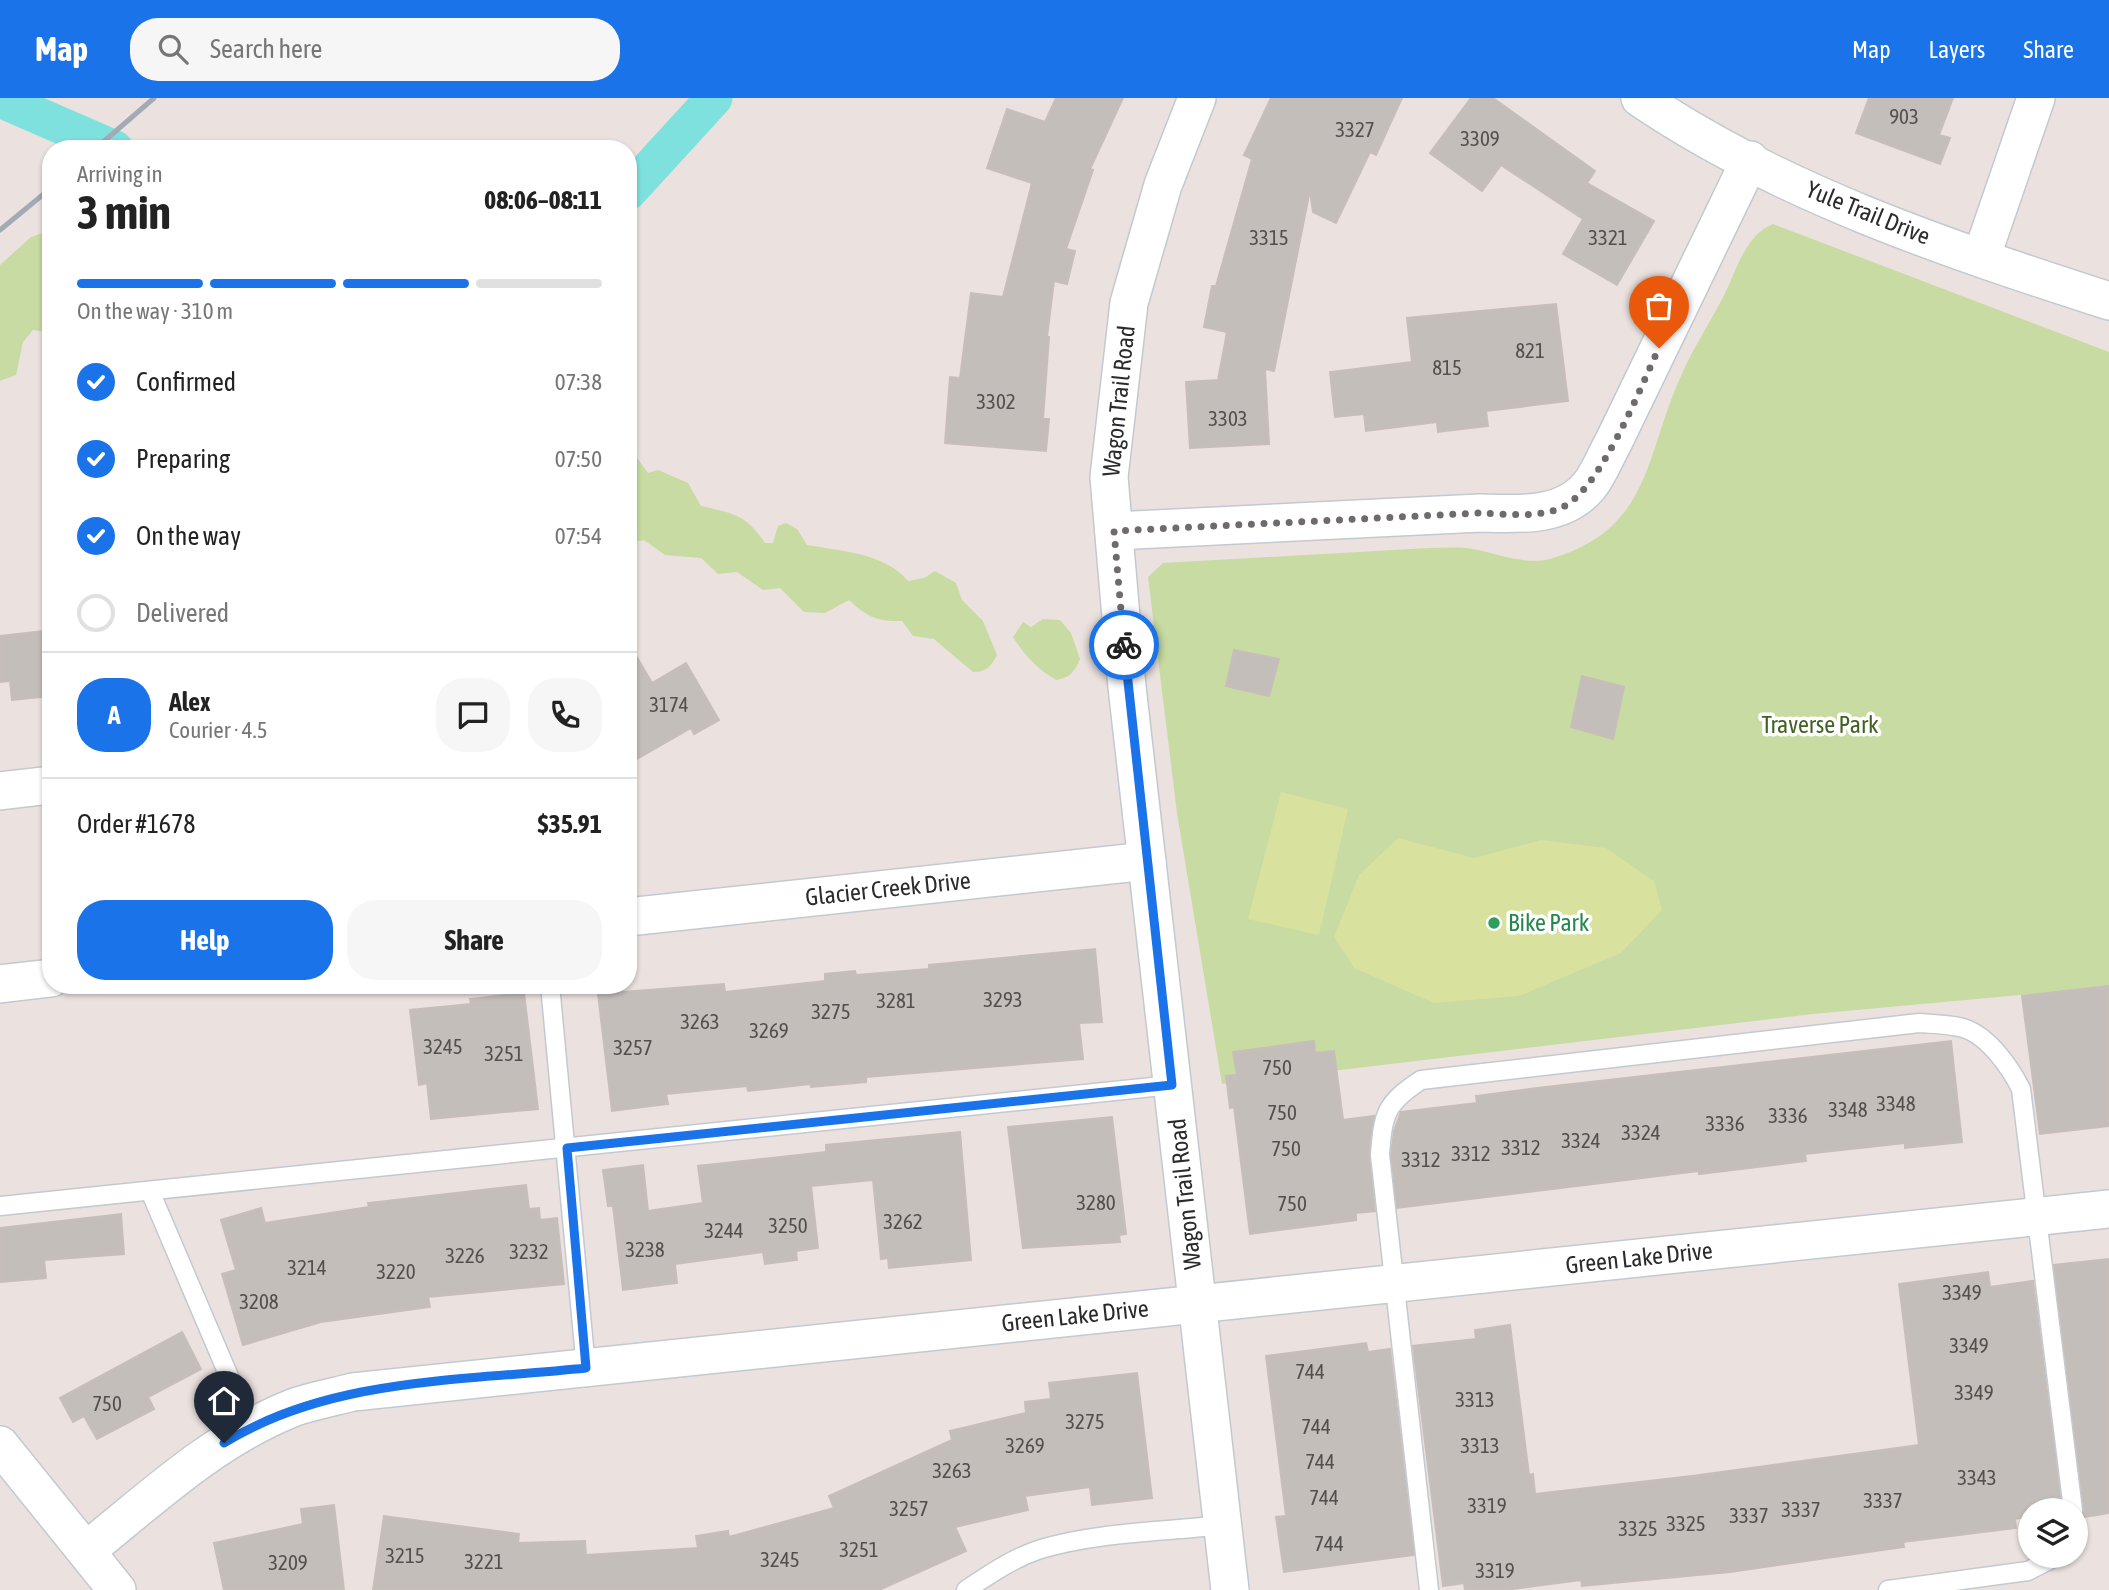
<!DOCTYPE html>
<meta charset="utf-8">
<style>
:root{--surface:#fff;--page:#f6f6f6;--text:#222;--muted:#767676;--line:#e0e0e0;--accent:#1a73e8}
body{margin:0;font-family:"Asap Condensed",sans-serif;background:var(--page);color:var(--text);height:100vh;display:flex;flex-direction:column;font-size:26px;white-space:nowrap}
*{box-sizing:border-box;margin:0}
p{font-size:23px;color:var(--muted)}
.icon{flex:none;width:38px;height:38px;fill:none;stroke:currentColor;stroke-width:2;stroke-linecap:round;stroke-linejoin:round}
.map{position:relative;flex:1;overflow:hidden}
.side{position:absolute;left:42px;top:42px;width:595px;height:854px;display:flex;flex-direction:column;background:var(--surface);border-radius:28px;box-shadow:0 2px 5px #0004}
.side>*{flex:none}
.fabs{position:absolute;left:2018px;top:1400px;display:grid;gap:14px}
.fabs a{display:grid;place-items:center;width:70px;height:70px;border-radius:50%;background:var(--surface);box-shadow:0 2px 5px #0004;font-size:35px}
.pin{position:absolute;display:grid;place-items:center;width:60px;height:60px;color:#fff;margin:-72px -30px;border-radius:50% 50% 50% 0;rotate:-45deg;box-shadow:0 0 7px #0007}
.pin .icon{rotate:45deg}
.courier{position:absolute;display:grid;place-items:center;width:70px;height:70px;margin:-35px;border:5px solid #1a73e8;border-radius:50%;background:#fff;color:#222;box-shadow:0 2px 9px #0007}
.overview em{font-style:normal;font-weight:700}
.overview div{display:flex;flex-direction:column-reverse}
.overview{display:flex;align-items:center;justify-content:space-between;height:119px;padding:0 35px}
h1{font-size:46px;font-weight:700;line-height:52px}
.bar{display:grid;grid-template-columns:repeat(4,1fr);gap:10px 7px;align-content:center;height:84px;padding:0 35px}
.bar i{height:9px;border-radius:5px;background:var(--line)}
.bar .current{background:var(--accent)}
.bar p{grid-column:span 4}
.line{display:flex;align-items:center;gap:18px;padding:0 35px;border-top:2px solid var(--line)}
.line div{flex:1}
.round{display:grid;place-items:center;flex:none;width:74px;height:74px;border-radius:28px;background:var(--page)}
ol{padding:0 35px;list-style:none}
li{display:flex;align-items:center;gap:21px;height:77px}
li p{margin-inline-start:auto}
li .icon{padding:7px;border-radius:50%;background:var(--accent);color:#fff;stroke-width:4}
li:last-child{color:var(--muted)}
li i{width:38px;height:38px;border:4px solid var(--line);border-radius:50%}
.action{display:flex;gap:14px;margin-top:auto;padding:14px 35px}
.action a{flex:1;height:80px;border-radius:28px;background:var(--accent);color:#fff;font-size:28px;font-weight:700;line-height:80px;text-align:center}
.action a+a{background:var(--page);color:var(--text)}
header{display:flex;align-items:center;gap:42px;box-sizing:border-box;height:98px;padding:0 35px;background:var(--accent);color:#fff}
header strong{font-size:33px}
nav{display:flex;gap:38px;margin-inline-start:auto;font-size:24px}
.search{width:490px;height:63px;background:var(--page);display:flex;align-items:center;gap:18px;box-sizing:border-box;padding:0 24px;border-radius:28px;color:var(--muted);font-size:26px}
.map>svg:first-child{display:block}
</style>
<header>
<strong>Map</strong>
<div class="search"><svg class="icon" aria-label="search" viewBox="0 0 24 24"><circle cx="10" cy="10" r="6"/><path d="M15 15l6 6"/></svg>Search here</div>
<nav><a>Map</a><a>Layers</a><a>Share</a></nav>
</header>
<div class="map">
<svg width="2109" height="1492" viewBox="0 0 2109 1492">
<rect width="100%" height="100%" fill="#ebe2df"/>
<!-- green -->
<g fill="#c7dba2">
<path d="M1773,126l336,128v635l-296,27 -591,70 -45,-271 -29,-236 15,-14 266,-15c12,0 25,-1 37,0 26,3 57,18 84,11 102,-30 94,-102 131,-183 13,-31 33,-59 47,-89 10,-23 20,-53 45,-63z"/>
<path d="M51,132v103l-18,-3 -10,12 -7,33 -16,6v-116l31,-28z"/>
<path d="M628,355l7,2 13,18 10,-3 30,13 13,23c34,8 44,8 64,37h8l5,-17 8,-3 11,6 10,16c34,6 78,8 101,36l16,-3 11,-7 21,12 6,17 21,21 14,34c-6,11 -10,17 -24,17l-39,-33 -21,-3 -11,-15c-24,1 -35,-4 -53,-21l-24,13 -21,-1 -24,-24 -17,2 -26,-18 -19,2 -17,-16 -36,-3 -21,-15 -16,3z"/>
<path d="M1043,521l17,1 11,13 9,26c-5,13 -11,19 -24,21 -19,-11 -31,-24 -43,-43l10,-15 8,5z"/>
</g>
<!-- pitch -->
<g fill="#d9e19f">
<path d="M1281,694l67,17 -29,126 -71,-16z"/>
<path d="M1398,740l76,20 67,-18 65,8 48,33 8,29 -41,43 -102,43 -85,7 -80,-35 -20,-31 25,-62z"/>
</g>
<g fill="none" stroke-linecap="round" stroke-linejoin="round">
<!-- canal -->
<g stroke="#7ee1de" stroke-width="37">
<path d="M0,1l115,50"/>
<path d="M628,94l86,-94"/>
</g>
</g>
<!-- building -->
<g fill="#c4beba" stroke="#c7beb9" stroke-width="2">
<path d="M1056,0h67l-33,71 3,1 -27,79 9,2 -8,33 -13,-3 -7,56h2l-6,82h6l-3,32 -101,-8 5,-66 10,1 11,-85 32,4 29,-114 -45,-15 20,-59 38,13z"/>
<path d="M1271,0h131l-26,57 -6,-3 -34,71 -23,-11 -3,-22 -36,181 -9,-2 4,75 -79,4 -4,-66 32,-2 9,-48 -23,-5 8,-41h4l36,-127 -8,-4z"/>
<path d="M1471,0h22l102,73 -8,12 67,38 -37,64 -54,-31 20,-35 -82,-54 -19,26 -52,-38z"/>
<path d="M1869,0h84l-14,37 11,3 -10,26 -84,-31z"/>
<path d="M1556,206l12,97 -82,10 2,15 -50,6 -1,-10 -71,9 -2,-17 -29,3 -5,-45 82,-10 -5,-44z"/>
<path d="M43,533l7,65 -38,4 -2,-19 -10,1v-46z"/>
<path d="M628,544l24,41 34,-20 33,57 -25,14 -3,-6 -63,36z"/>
<path d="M1234,552l45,9 -10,37 -43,-10z"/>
<path d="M1582,578l42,11 -11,52 -42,-12z"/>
<path d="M1095,851l7,73 -23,1 4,36 -217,18v5l-55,5 -1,-3 -62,7 -1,-5 -81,8 2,10 -56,7 -14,-117 126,-10 1,8 100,-11v-7l30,-3 1,4 73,-6v-4z"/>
<path d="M2109,888v140l-69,8 -18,-138z"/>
<path d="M524,895l14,116 -107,10 -4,-36 -8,2 -9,-75 61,-6 -1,-5z"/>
<path d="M1314,943l1,12 19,-2 9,69 31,-4 -5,38 6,57 -19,2v7l-106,14 -16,-127 -4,1 -4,-32 11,-1 -4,-23z"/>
<path d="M1951,943l11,101 -57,6v-5l-100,11 1,7 -107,13v-3l-302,37 -6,-53 3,-24 7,-19 76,-9 -1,-7 61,-8z"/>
<path d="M1112,1019l14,117 -7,1 1,7 -97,6 -15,-121z"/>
<path d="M960,1034l11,128 -82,8 -1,-10 -7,1 -8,-79 -62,6 7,62 -22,3 1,9 -32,4 -2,-12 -88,12 2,19 -54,7 -10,-84h-5l-5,-36 40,-5 5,46 55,-8 -5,-37 128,-14v-7z"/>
<path d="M526,1087l3,24 10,-1 1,12 17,-2 7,66 -136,13 2,10 -109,15 -78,23 -21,-71 14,-4 -15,-50 40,-12 4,15 104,-16 -1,-4z"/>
<path d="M121,1116l3,40 -80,6 2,18 -46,4v-54z"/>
<path d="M2109,1161v254l-25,4 -30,-252z"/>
<path d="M1988,1174l2,15 43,-6 29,229h-32v6l-15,3 1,9 -113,14 1,5 -174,25 -148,14 -1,-6 -76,10h-40l-1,-7 -21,3 -30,-240 63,-7 -1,-9 35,-5 19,150 4,-1 2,20 157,-18 227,-31 -20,-161z"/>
<path d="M182,1234l19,37 -53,28 6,12 -57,30 -13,-23 -11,6 -13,-24z"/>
<path d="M1366,1245l2,9 22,-3 24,206 -130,17 -8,-55 10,-1 -20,-160z"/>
<path d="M1137,1275l15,125 -60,7 -2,-18 -65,9 3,14 -73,17 11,24 -87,39h-506l11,-74 135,18 -1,9 67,-2 1,14 112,-7 -2,-12 32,-5 1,6 105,-29 -5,-12 123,-56 -2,-9 76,-18 -1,-11 26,-3 -2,-16z"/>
<path d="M334,1407l10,85h-120l-10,-47 89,-19 -2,-15z"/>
</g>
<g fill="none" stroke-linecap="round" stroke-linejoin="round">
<!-- service casing -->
<g stroke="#c3c9d0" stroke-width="21">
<g id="service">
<path d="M550,887l36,383"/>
<path d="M150,1093l101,237"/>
<path d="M0,1108l1172,-121"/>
<path d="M966,1492c24,-16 47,-32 75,-41 57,-17 122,-17 181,-24"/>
<path d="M1429,1492l-49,-435c3,-42 6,-52 41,-75l498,-57c13,1 27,1 40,4 27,5 51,40 62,62l52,421"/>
<path d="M1888,1492l140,-19 29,-15"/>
</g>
</g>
<!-- minor casing -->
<g stroke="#c3c9d0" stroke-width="40">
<g id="minor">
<path d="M1197,0l-34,87 -34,118 -20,174 18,210 103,903"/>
<path d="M1640,0c140,95 308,151 469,203"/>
<path d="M1981,160l55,-160"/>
<path d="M1114,433l366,-18c37,1 83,5 109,-27 10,-12 16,-29 24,-43l137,-283"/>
<path d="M0,693l51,-6"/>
<path d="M628,819l519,-56"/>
<path d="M0,886l51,-6"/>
<path d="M0,1347l117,145"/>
<path d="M87,1452c66,-53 128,-112 208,-143 18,-6 39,-10 58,-15l1756,-183"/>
</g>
</g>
<!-- service -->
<use href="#service" stroke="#fff" stroke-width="18"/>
<!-- minor -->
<use href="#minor" stroke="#fff" stroke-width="37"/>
<!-- rail -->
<g stroke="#a2aab3" stroke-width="5">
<path d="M95,51l59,-51"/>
<path d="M0,132l51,-42"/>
</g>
</g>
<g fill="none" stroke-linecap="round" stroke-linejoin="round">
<!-- done -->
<path stroke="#6e6b6a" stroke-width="7" stroke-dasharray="0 12.6" d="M1124,547l-10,-114 366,-18c25,1 58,5 81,-5 39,-17 79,-120 98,-160"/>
<!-- route -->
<path stroke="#1a73e8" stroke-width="9" d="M224,1345c107,-66 240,-62 362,-75l-19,-220 605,-63 -48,-440"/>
</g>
<!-- markers -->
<circle fill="#2e9e5b" stroke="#fff" stroke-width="2.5" cx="1494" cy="825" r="7"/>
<g text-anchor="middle" stroke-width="7" stroke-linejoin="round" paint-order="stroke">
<!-- number labels -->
<g font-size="21" fill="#51504f">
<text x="1904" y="26">903</text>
<text x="1355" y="39">3327</text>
<text x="1480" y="48">3309</text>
<text x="1269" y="147">3315</text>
<text x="1608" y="147">3321</text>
<text x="1530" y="260">821</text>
<text x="1447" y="277">815</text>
<text x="996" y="311">3302</text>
<text x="1228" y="328">3303</text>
<text x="669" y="614">3174</text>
<text x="1003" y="909">3293</text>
<text x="896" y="910">3281</text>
<text x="831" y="921">3275</text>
<text x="700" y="931">3263</text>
<text x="769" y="940">3269</text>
<text x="443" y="956">3245</text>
<text x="633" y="957">3257</text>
<text x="504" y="963">3251</text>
<text x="1277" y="977">750</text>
<text x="1896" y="1013">3348</text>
<text x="1848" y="1019">3348</text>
<text x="1282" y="1022">750</text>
<text x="1788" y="1025">3336</text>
<text x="1725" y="1033">3336</text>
<text x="1641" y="1042">3324</text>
<text x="1581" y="1050">3324</text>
<text x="1521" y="1057">3312</text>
<text x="1286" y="1058">750</text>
<text x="1471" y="1063">3312</text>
<text x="1421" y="1069">3312</text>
<text x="1096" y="1112">3280</text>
<text x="1292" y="1113">750</text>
<text x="903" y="1131">3262</text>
<text x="788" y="1135">3250</text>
<text x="724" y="1140">3244</text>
<text x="645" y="1159">3238</text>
<text x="529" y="1161">3232</text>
<text x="465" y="1165">3226</text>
<text x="307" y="1177">3214</text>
<text x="396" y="1181">3220</text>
<text x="1962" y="1202">3349</text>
<text x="259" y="1211">3208</text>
<text x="1969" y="1255">3349</text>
<text x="1310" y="1281">744</text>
<text x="1974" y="1302">3349</text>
<text x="1475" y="1309">3313</text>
<text x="107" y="1313">750</text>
<text x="1085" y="1331">3275</text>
<text x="1316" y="1336">744</text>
<text x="1025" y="1355">3269</text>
<text x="1480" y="1355">3313</text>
<text x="1320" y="1371">744</text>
<text x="952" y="1380">3263</text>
<text x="1977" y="1387">3343</text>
<text x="1324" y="1407">744</text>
<text x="1883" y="1410">3337</text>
<text x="1487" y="1415">3319</text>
<text x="909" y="1418">3257</text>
<text x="1801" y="1419">3337</text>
<text x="1749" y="1425">3337</text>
<text x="1686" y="1433">3325</text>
<text x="1638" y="1438">3325</text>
<text x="1329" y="1453">744</text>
<text x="859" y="1459">3251</text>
<text x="405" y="1465">3215</text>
<text x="780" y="1469">3245</text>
<text x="484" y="1471">3221</text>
<text x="288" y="1472">3209</text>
<text x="1495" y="1480">3319</text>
</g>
<!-- street labels -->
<g font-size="24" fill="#2b2b2b" stroke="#fff">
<text transform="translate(1868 115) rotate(22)" y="8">Yule Trail Drive</text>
<text transform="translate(1119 303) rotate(-84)" y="8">Wagon Trail Road</text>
<text transform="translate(888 791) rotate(-6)" y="8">Glacier Creek Drive</text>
<text transform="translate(1185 1096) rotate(-96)" y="8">Wagon Trail Road</text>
<text transform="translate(1639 1160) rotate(-6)" y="8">Green Lake Drive</text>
<text transform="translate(1075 1218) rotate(-6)" y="8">Green Lake Drive</text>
</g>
<!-- park labels -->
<g font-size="24" fill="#426123" stroke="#fff">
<text x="1820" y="635">Traverse Park</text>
</g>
<!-- leisure labels -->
<g font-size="24" fill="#27864d" stroke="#fff" text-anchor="start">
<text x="1508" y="833">Bike Park</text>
</g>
</g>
</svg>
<div class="fabs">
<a><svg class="icon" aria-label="layers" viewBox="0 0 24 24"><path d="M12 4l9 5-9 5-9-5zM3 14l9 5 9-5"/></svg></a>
</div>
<div class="pin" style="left:1659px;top:250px;background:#ea580c"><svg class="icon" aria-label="bag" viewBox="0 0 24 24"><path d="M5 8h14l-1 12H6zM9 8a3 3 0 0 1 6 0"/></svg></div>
<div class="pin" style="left:224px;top:1345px;background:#1f2937"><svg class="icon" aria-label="home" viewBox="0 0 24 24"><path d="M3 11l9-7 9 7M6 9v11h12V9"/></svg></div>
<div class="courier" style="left:1124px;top:547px"><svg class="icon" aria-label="bike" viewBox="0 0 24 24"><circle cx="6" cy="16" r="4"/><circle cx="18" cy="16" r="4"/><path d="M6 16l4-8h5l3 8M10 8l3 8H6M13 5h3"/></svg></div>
<section class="side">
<div class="overview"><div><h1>3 min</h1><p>Arriving in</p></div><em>08:06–08:11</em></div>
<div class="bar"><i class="current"></i><i class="current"></i><i class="current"></i><i></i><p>On the way · 310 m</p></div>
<ol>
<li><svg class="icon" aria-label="check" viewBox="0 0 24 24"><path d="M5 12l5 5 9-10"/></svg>Confirmed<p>07:38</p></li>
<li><svg class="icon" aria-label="check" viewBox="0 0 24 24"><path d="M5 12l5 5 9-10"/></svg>Preparing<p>07:50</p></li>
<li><svg class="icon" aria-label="check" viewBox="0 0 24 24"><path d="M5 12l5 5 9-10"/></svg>On the way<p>07:54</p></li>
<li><i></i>Delivered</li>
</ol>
<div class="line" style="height:126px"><b class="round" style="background:var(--accent);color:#fff">A</b><div><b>Alex</b><p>Courier · 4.5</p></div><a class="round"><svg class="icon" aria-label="chat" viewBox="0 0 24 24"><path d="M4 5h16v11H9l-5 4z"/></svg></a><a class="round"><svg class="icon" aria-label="phone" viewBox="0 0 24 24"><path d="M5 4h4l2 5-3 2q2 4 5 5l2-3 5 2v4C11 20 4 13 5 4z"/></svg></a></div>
<div class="line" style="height:91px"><div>Order #1678</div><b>$35.91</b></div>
<div class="action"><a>Help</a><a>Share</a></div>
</section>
</div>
